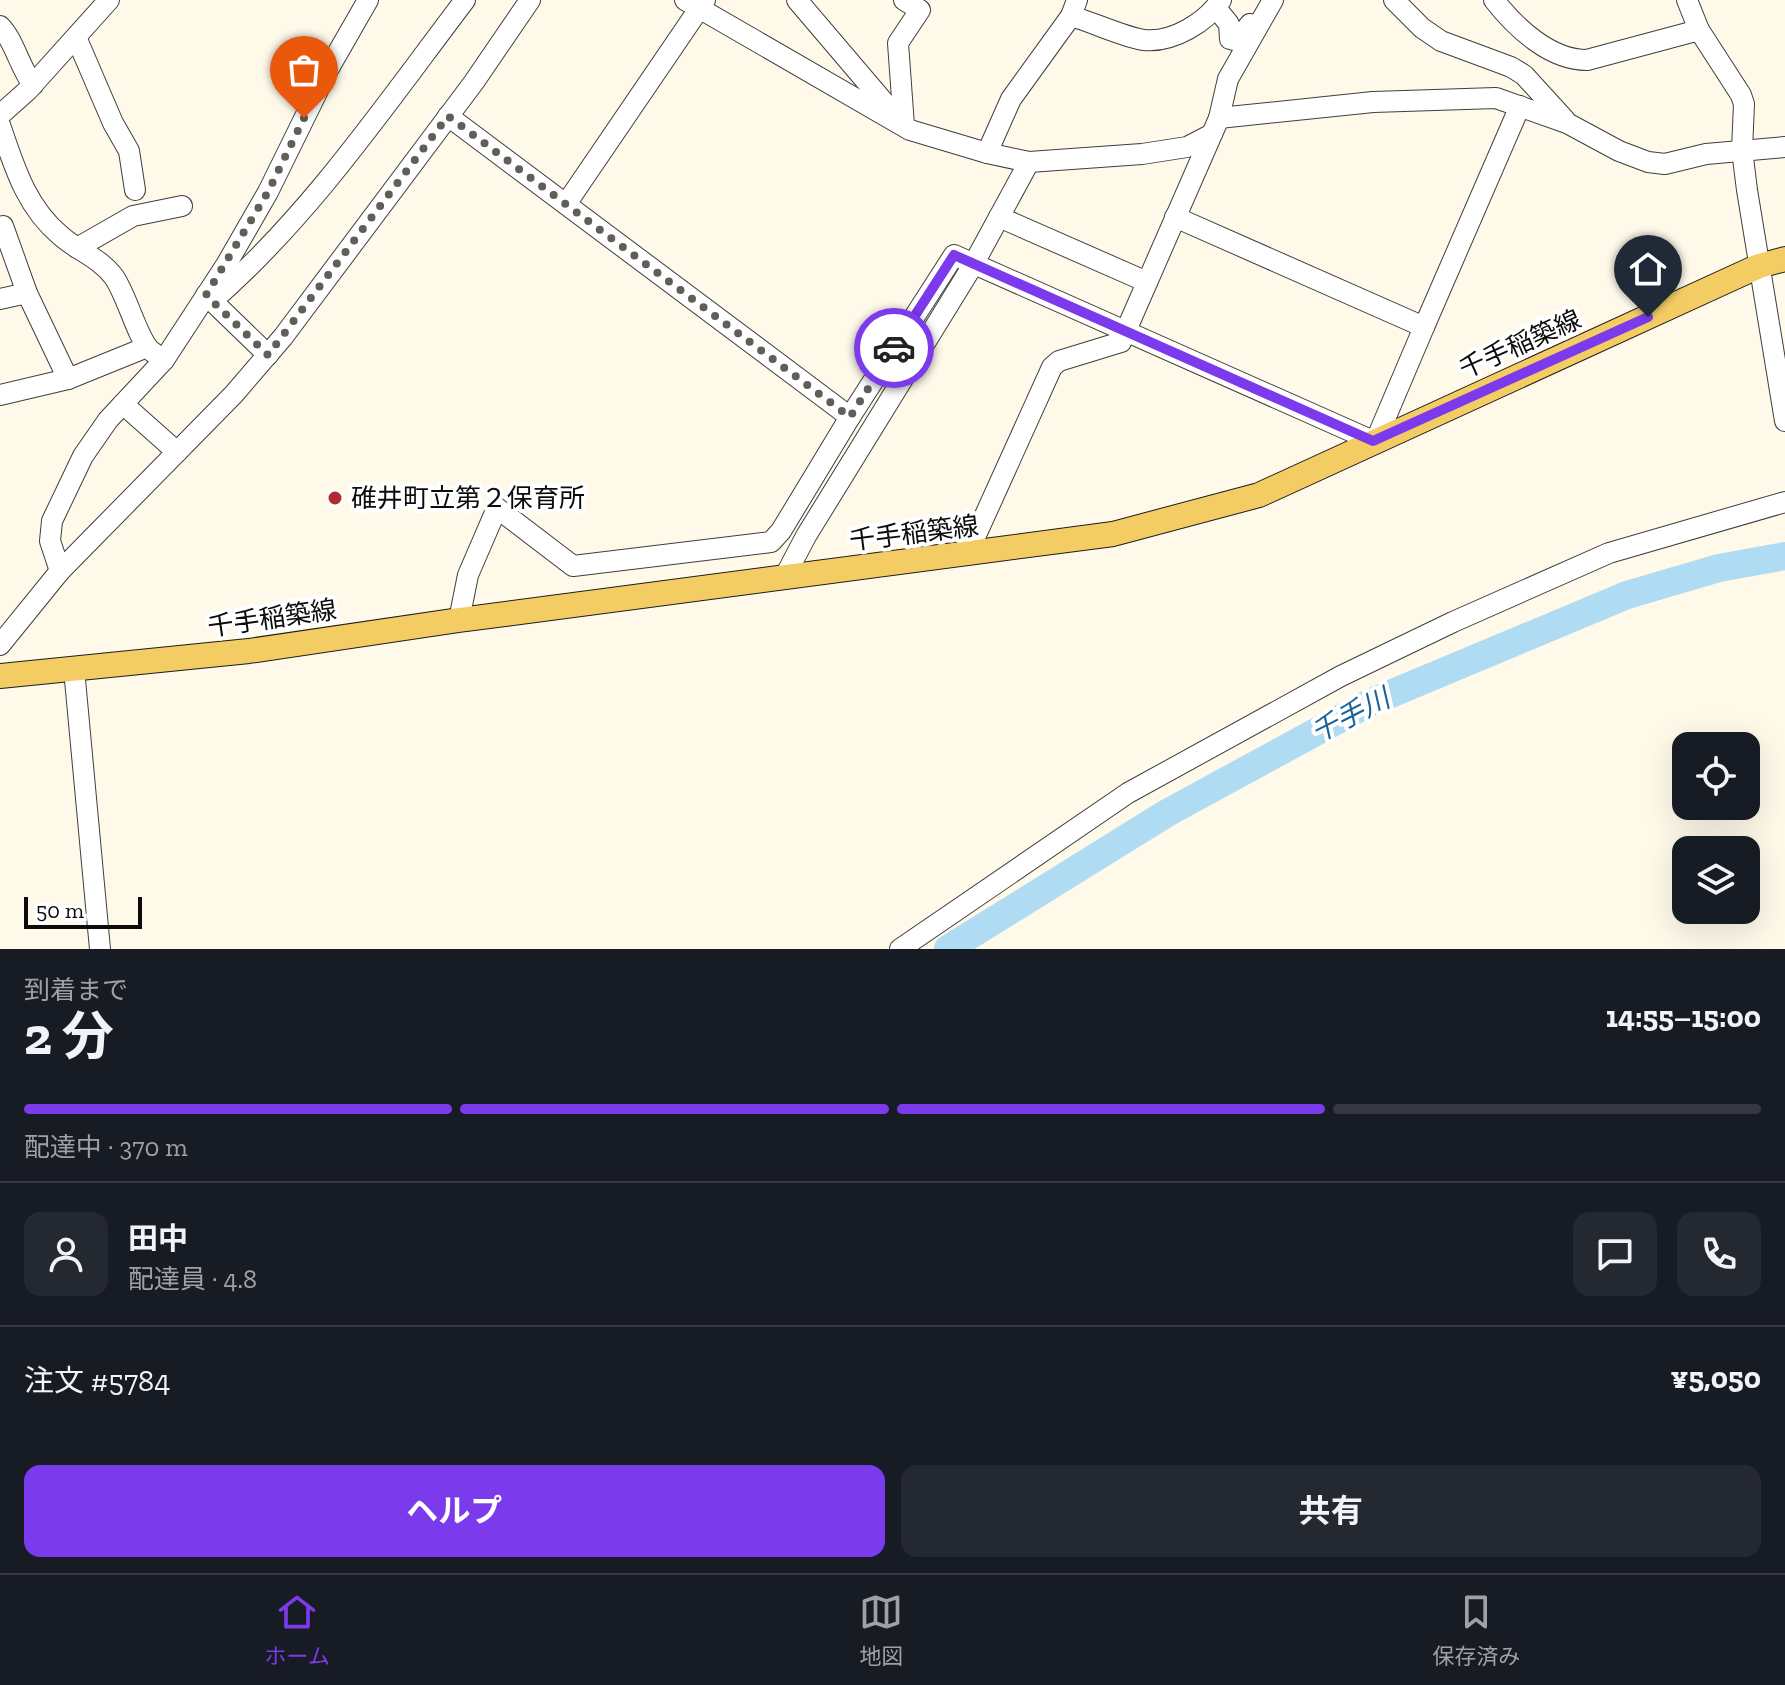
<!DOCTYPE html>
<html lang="ja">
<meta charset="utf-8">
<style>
:root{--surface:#171b24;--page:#242831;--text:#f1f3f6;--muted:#9ea1a6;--line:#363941;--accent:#7c3aed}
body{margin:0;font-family:"Zilla Slab","Noto Sans JP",serif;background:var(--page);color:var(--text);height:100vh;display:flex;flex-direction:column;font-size:30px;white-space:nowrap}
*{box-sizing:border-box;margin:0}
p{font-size:26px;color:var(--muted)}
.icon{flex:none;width:44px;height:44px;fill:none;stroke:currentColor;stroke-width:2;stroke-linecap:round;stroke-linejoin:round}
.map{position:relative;height:949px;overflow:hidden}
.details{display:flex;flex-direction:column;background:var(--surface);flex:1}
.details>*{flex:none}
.fabs{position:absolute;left:1672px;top:732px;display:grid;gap:16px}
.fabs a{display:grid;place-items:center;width:88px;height:88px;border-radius:16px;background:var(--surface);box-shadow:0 8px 32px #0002;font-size:40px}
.scale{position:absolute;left:24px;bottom:20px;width:118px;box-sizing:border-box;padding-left:8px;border:4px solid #0b0b0b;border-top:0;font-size:22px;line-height:28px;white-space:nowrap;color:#0b0b0b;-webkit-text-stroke:6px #fff;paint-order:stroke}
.pin{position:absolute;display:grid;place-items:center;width:68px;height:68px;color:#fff;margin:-82px -34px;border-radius:50% 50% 50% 0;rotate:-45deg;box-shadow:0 0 8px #0007}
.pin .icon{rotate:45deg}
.courier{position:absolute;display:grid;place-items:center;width:80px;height:80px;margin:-40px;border:6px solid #7c3aed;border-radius:50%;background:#fff;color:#222;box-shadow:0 2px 10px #0007}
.summary em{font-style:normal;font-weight:700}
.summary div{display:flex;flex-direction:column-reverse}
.summary{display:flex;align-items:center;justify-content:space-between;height:136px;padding:0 24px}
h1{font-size:52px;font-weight:700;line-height:60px}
.bar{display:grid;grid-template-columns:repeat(4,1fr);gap:12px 8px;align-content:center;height:96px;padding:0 24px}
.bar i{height:10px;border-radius:6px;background:var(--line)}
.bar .active{background:var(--accent)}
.bar p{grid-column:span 4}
.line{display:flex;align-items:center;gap:20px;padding:0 24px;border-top:2px solid var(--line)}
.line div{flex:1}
.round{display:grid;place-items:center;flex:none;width:84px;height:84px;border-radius:16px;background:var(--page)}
.primary-button{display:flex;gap:16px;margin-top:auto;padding:16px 24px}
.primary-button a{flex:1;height:92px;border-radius:16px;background:var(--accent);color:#fff;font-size:32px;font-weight:700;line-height:92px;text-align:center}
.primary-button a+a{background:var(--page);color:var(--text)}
.tabs{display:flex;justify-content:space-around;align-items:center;height:112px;border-top:2px solid var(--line);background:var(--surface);font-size:22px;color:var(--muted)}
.tabs a{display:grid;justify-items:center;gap:4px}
.tabs .active{color:var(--accent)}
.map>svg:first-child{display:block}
</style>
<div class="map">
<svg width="1785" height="949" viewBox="0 0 1785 949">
<rect width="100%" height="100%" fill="#fef9e9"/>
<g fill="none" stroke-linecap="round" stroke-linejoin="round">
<!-- river -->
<path stroke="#b0dcf3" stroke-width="28" d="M948,949l219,-136 202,-110 258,-108 92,-27 66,-12"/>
<!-- minor casing -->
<g stroke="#3e3e3e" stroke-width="22">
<g id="minor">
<path d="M685,0l225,130 77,23 42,9 113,-8 45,-7 25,-13"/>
<path d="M797,0l97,114"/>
<path d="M1394,0l28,28 19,13 70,26 13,8 41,45"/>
<path d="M1494,0c22,28 56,60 93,60l112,-30"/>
<path d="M1687,0l12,30 42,65 3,9 -2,46 5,40 38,231"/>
<path d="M1216,8l13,16 1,15 7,2 13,-17"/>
<path d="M1071,16c21,6 55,22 73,24 29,3 62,-18 77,-40"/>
<path d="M0,26c14,14 19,40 33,59"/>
<path d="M76,37l37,86 16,28 6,39"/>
<path d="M0,115l28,-25 81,-90"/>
<path d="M448,116l402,301"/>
<path d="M1219,118l154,-16 123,-4 71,25 52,28 29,11 17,2 41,-10 79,-7"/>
<path d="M0,125c14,41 26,82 61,111 17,15 39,22 53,41 13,19 23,59 35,72 4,4 10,7 15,11"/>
<path d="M904,126l-6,-83 22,-33 -16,-10"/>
<path d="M987,153l24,-54 60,-83 6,-16"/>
<path d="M566,204l139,-204"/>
<path d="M999,217l148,65"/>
<path d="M1175,217l249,110 -48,113"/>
<path d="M3,226l24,67 41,86"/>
<path d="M77,248l56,-32 49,-10"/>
<path d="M206,295l62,60"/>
<path d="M0,299l27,-6"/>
<path d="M212,301c98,-85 174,-197 253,-301"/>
<path d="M1424,327l96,-221"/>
<path d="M0,395l68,-16 79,-32"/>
<path d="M123,404l54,48"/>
<path d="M967,555l85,-188 7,-6 62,-19 98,-224 9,-39 45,-79"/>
<path d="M60,571l-10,-30 2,-20 31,-65 25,-36 56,-60 62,-95 42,-73 61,-124 39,-68"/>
<path d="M784,578l22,-42 167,-271 56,-103"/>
<path d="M459,620l9,-45 29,-67 76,58 198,-24 10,-11 69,-114 104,-162 419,186"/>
<path d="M0,645l60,-74 174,-177 49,-57 191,-255 56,-82"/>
<path d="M74,669l26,280"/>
<path d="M900,949l228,-156 213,-117 112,-54 156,-69 176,-51"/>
</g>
</g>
<!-- major casing -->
<g stroke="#1c1c1c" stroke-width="26">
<path id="major" d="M0,676l249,-25 210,-31 654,-86 146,-39 500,-229 26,-7"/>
</g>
<!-- minor -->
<use href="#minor" stroke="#fff" stroke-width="20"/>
<!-- major -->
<use href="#major" stroke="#f3cc64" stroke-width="24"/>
</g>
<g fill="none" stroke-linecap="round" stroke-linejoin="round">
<!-- done -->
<path stroke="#605e59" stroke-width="8" stroke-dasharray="0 14.4" d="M304,118l-36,74 -62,103 62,60 180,-239 402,301 44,-69"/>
<!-- route -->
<path stroke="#7c3aed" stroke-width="10" d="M894,348l60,-93 419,186 275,-124"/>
</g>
<!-- markers -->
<circle fill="#b42933" stroke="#fff" stroke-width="3" cx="335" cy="498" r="8"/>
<g text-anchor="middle" stroke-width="8" stroke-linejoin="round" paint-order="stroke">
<!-- street labels -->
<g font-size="26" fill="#0b0b0b" stroke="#fff">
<text transform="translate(1520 344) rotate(-24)" y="9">千手稲築線</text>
<text transform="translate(914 533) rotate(-7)" y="9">千手稲築線</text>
<text transform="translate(272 618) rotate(-8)" y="9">千手稲築線</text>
</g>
<!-- poi labels -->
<g font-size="26" fill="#0b0b0b" stroke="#fff" text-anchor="start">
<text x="351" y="507">碓井町立第２保育所</text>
</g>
<!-- water labels -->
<g font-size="28" font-style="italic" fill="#1a6396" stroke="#fff">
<text transform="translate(1350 715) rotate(-27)" y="10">千手川</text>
</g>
</g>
</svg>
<div class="fabs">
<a><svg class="icon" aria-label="locate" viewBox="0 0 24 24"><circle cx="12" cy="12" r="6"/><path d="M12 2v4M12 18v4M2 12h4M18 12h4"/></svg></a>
<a><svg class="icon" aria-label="layers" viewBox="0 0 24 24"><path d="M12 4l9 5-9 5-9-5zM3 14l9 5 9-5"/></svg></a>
</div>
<div class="scale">50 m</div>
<div class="pin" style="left:304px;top:118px;background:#ea580c"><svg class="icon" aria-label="bag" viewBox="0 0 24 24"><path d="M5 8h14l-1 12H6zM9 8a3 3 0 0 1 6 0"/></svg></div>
<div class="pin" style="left:1648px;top:317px;background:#1f2937"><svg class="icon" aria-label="home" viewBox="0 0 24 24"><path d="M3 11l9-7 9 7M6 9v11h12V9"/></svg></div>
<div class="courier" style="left:894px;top:348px"><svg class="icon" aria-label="car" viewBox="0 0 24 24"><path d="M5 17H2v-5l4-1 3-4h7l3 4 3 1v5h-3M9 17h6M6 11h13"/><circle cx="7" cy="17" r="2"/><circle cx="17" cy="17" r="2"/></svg></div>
</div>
<section class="details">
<div class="summary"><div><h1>2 分</h1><p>到着まで</p></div><em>14:55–15:00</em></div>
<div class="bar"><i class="active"></i><i class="active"></i><i class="active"></i><i></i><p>配達中 · 370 m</p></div>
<div class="line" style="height:144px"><a class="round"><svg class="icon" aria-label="person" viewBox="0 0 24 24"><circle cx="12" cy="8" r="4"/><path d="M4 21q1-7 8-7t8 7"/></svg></a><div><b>田中</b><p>配達員 · 4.8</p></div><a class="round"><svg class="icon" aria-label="chat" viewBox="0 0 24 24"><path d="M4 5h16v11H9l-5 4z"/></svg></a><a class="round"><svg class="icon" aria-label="phone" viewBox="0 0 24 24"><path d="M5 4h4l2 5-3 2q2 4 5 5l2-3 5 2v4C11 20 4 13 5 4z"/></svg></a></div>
<div class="line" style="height:104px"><div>注文 #5784</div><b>¥5,050</b></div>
<div class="primary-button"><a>ヘルプ</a><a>共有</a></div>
</section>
<nav class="tabs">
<a class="active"><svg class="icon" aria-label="home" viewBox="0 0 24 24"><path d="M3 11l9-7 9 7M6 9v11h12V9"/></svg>ホーム</a>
<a><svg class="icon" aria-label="map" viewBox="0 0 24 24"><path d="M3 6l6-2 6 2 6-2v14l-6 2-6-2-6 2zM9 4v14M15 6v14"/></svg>地図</a>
<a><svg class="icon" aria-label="saved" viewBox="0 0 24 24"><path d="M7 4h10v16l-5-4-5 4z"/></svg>保存済み</a>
</nav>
